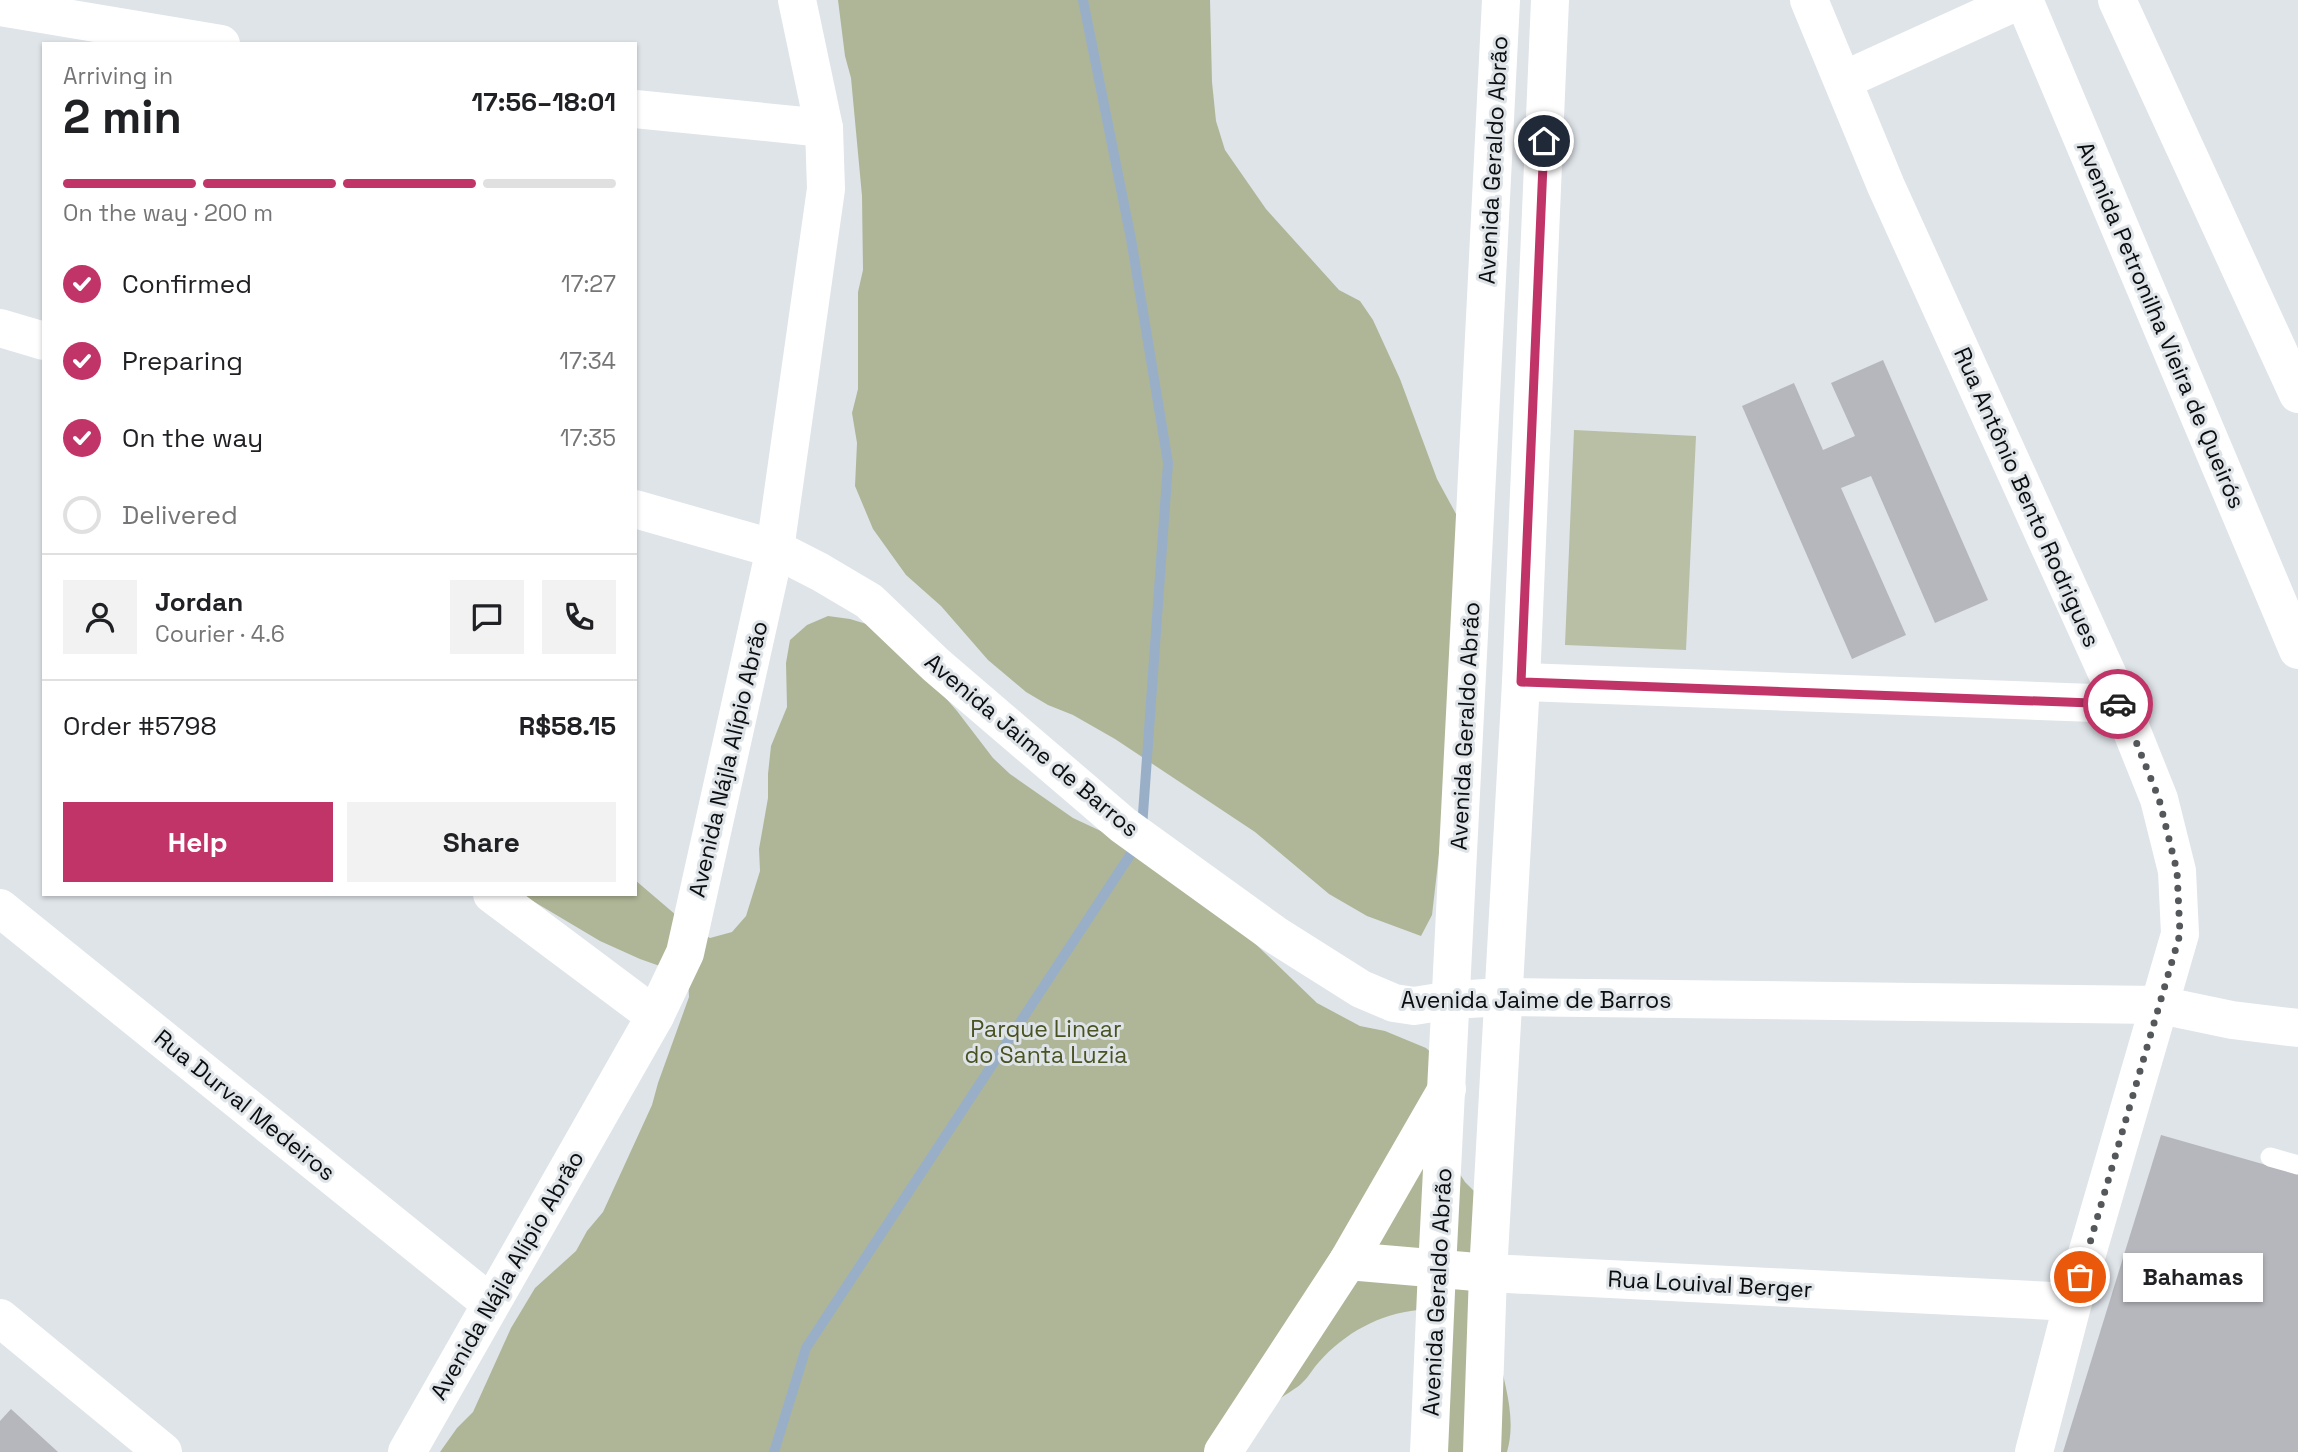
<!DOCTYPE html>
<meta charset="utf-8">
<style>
:root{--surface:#fff;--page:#f2f2f2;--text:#202124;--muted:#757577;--line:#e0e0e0;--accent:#c03467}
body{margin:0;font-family:"Space Grotesk",sans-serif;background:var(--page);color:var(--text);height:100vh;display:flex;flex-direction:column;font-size:26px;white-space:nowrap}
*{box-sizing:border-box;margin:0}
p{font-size:23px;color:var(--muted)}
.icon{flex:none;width:38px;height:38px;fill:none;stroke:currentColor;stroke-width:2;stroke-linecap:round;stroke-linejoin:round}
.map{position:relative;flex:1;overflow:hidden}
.panel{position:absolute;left:42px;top:42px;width:595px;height:854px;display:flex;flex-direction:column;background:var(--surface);border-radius:0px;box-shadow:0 2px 5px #0004}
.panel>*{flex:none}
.pin{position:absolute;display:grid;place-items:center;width:60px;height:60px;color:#fff;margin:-30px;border:4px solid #fff;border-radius:50%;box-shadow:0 2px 7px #0007}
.courier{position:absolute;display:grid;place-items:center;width:70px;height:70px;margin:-35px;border:5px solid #c03467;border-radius:50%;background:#fff;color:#222;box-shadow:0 2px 9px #0007}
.bubble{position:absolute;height:49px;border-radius:0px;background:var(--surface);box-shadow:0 2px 5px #0004;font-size:23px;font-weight:700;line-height:49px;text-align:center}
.summary em{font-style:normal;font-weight:700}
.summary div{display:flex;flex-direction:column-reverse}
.summary{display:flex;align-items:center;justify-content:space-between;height:119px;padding:0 21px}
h1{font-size:46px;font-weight:700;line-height:52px}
.bar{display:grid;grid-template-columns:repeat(4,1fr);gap:10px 7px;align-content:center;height:84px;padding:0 21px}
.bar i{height:9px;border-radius:5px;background:var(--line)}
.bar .current{background:var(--accent)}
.bar p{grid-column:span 4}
.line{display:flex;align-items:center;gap:18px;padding:0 21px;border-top:2px solid var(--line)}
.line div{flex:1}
.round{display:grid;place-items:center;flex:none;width:74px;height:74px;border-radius:0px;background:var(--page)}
ol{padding:0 21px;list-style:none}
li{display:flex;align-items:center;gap:21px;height:77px}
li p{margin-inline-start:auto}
li .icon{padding:7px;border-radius:50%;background:var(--accent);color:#fff;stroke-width:4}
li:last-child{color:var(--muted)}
li i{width:38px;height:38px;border:4px solid var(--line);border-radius:50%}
.cta{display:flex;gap:14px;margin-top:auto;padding:14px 21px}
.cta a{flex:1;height:80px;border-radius:0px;background:var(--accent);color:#fff;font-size:28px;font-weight:700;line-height:80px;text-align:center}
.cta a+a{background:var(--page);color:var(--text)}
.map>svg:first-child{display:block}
</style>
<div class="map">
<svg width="2298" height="1452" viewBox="0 0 2298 1452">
<rect width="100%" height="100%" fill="#dfe4e9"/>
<!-- green -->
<path fill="#b9bfa5" d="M1574,430l122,6 -10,214 -121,-5z"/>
<!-- forest -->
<g fill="#afb697">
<path d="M838,0h372l2,82 4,39 9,29 41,59 73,81 21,11 13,19 27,59 37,100 25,46 -20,303 -10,87 -11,21 -54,-20 -38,-22 -74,-62 -140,-93 -42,-24 -25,-10 -22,-13 -38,-32 -47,-54 -35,-31 -33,-46 -18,-43 2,-43 -5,-30 6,-24v-97l5,-22 -1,-74 -11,-118 -6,-22z"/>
<path d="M828,616l22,3 23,7 52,48 32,37 36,47 17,16 63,44 45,21 122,90 77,74 43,23 25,5 41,17 16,14 10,100 13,20 16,16c6,51 8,102 17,152 6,35 19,67 9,102h-86l-3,-142c-39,4 -73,23 -99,52 -6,6 -10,15 -17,21 -6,6 -15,10 -22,16 -19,17 -37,35 -55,53h-785l17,-24 16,-16 38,-84 24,-40 41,-37 11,-20 16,-19 49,-107 6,-22 31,-86 -1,-21 -48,-17 -40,-18 -79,-47h114v-14l55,47 20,11 22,-6 14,-16 14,-45 -1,-22 9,-51v-24l3,-28 16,-39 -1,-44 4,-23 17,-15z"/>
</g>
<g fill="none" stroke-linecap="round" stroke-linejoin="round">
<!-- stream -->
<g stroke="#99afc8" stroke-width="10">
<path d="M1083,0l48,239 37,224 -26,365"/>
<path d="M774,1452l32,-104 332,-505"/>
</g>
</g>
<!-- building -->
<g fill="#b6b7bd">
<path d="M1883,360l105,240 -53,23 -64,-147 -30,12 65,147 -54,24 -110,-253 52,-23 29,67 32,-14 -24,-53z"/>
<path d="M2161,1135l137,39v278h-235z"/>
<path d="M11,1409l47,43h-58v-31z"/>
</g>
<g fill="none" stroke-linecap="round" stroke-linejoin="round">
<!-- lane -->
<path stroke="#fff" stroke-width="19" d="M2270,1157l28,8"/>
<!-- street -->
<g stroke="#fff" stroke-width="38">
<path d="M1809,0l77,186 235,518 38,95 18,72 3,63 -107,368 -39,150"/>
<path d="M0,7l221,37"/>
<path d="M1844,80l176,-80"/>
<path d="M635,109l189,19"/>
<path d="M0,328l44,13"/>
<path d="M635,509l140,40 45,23 49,29 67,64 187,160 151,109 87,55 33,14 20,3 38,-6 51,-3 657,8 72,15 66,8"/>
<path d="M1521,682l600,22"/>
<path d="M492,894l163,122"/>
<path d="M0,908l490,395"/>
<path d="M1348,1261l140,12 585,29"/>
<path d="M0,1318l163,134"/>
<path d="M407,1452l248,-436 30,-63 90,-404 51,-360 -2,-61 -27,-128"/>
<path d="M1223,1452l125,-191 99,-172"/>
</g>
<!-- secondary -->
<g stroke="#fff" stroke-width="38">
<path d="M2024,0l274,650"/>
<path d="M2117,0l181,394"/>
<path d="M1429,1452l8,-183 64,-1269"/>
<path d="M1482,1452l6,-179 33,-591 29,-682"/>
</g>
</g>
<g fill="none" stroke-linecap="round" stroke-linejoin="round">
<!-- done -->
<path stroke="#55585b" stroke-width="7" stroke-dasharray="0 12.6" d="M2080,1277l100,-343 -3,-63 -18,-72 -38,-95h-3"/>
<!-- route -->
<path stroke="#c03467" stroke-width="9" d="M1544,141l-23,541 597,22"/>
</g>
<g text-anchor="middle" stroke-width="6" stroke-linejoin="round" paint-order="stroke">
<!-- street labels -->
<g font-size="23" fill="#0b0d0f" stroke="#dfe4e9">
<text transform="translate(1493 160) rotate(-87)" y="8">Avenida Geraldo Abrão</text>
<text transform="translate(2161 325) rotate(67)" y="8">Avenida Petronilha Vieira de Queirós</text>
<text transform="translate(2027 497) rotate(66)" y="8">Rua Antônio Bento Rodrigues</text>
<text transform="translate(1465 726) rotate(-87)" y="8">Avenida Geraldo Abrão</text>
<text transform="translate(1032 745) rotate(40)" y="8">Avenida Jaime de Barros</text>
<text transform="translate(728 759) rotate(-77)" y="8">Avenida Nájla Alípio Abrão</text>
<text x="1536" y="1008">Avenida Jaime de Barros</text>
<text transform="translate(245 1105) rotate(39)" y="8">Rua Durval Medeiros</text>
<text transform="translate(507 1275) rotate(-60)" y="8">Avenida Nájla Alípio Abrão</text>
<text transform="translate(1710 1284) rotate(3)" y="8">Rua Louival Berger</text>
<text transform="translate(1437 1292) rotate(-87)" y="8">Avenida Geraldo Abrão</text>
</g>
<!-- park labels -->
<g font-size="23" fill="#495220" stroke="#dfe4e9">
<text x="1046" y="1037">Parque Linear<tspan x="1046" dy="26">do Santa Luzia</tspan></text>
</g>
</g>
</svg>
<div class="pin" style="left:2080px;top:1277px;background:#ea580c"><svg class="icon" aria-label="bag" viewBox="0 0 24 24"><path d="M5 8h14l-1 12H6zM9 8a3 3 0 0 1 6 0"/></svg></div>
<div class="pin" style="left:1544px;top:141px;background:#1f2937"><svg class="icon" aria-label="home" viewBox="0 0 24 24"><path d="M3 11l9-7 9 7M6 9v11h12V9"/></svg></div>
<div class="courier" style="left:2118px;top:704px"><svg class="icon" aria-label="car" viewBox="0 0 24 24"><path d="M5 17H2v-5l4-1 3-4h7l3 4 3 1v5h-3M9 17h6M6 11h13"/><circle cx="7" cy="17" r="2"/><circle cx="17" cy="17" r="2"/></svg></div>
<div class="bubble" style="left:2123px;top:1253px;width:140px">Bahamas</div>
<section class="panel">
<div class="summary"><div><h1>2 min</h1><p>Arriving in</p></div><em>17:56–18:01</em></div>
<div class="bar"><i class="current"></i><i class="current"></i><i class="current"></i><i></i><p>On the way · 200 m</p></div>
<ol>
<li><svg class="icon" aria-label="check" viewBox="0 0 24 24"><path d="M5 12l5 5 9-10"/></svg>Confirmed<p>17:27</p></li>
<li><svg class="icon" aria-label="check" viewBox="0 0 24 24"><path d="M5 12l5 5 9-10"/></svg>Preparing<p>17:34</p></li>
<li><svg class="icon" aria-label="check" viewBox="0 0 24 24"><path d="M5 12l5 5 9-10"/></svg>On the way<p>17:35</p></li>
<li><i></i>Delivered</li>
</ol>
<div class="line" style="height:126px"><a class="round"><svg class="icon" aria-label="person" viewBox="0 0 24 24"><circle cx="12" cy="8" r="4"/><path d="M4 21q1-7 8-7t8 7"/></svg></a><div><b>Jordan</b><p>Courier · 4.6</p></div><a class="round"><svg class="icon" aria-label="chat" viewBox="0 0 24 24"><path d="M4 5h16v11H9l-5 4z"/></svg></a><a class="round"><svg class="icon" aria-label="phone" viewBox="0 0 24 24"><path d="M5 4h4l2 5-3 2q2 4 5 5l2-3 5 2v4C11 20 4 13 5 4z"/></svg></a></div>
<div class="line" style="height:91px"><div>Order #5798</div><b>R$58.15</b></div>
<div class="cta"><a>Help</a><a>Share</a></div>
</section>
</div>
